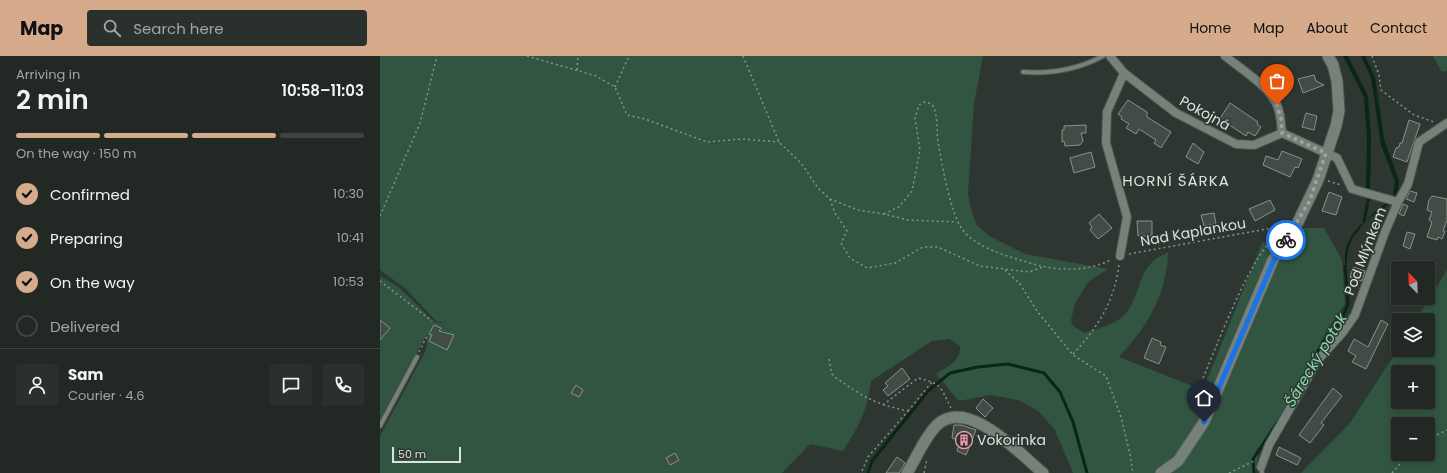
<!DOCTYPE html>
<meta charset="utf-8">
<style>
:root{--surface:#222824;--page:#2a302c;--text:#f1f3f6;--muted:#a2a6a6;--line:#3f4441;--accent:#d6ab8b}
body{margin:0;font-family:Poppins,sans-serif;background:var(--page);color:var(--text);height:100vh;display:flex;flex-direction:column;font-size:15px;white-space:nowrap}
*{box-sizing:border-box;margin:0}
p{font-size:13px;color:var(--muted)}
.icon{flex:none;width:22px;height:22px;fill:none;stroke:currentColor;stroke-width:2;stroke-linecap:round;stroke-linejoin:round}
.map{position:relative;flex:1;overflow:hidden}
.side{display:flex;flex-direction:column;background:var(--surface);width:380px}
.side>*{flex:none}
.needle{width:26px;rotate:337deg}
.controls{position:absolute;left:1011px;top:205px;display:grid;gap:8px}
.controls a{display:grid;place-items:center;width:44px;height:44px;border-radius:4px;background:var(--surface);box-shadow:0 2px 6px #0003,0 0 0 1px var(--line);font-size:20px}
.scale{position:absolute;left:12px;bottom:10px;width:69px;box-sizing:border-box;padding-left:4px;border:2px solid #dbe1dd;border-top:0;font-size:11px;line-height:14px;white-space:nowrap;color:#dbe1dd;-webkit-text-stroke:3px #2d3630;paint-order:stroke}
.pin{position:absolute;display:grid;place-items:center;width:34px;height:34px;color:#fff;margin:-41px -17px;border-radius:50% 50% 50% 0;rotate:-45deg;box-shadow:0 0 4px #0007}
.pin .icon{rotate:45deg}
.courier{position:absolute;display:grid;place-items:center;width:40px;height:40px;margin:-20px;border:3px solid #1a73e8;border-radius:50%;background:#fff;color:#222;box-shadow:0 1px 5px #0007}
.overview em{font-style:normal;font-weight:600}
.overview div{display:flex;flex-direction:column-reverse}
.overview{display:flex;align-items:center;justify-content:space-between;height:68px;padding:0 16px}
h1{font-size:26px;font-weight:600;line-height:30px}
.bar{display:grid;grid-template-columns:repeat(4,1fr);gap:6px 4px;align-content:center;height:48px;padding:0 16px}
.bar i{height:5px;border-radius:3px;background:var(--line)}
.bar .selected{background:var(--accent)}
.bar p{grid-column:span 4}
.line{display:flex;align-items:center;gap:10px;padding:0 16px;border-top:1px solid var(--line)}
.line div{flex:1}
.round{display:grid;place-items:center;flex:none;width:42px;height:42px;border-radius:4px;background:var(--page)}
ol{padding:0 16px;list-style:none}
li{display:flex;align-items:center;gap:12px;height:44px}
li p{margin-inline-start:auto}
li .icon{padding:4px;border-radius:50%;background:var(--accent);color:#111;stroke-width:4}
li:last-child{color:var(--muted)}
li i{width:22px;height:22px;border:2px solid var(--line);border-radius:50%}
header{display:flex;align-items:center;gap:24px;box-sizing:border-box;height:56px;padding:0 20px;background:var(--accent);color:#111}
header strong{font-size:19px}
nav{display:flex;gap:22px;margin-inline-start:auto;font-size:14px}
.search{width:280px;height:36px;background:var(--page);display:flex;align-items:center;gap:10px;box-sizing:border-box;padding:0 14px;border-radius:4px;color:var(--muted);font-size:15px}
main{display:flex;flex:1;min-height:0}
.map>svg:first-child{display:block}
</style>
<header>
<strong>Map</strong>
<div class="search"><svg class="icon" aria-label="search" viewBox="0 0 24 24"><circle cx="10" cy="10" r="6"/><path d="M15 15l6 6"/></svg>Search here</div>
<nav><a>Home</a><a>Map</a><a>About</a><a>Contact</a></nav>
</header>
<main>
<section class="side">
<div class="overview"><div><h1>2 min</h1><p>Arriving in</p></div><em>10:58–11:03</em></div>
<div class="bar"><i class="selected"></i><i class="selected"></i><i class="selected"></i><i></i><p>On the way · 150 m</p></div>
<ol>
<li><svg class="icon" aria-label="check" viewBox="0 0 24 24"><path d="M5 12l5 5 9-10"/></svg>Confirmed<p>10:30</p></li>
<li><svg class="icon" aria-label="check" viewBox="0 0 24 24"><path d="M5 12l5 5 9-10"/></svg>Preparing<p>10:41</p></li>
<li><svg class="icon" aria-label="check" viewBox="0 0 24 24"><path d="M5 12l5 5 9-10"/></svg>On the way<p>10:53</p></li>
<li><i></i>Delivered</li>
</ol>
<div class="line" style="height:72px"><a class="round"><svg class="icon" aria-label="person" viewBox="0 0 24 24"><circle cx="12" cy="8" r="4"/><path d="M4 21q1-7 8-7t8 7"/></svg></a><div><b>Sam</b><p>Courier · 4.6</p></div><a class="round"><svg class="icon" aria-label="chat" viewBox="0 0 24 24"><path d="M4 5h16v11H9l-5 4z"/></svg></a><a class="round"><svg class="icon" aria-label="phone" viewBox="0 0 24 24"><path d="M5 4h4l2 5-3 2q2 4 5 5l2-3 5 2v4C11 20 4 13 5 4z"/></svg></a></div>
</section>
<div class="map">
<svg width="1067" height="417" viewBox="0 0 1067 417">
<rect width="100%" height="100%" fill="#2d3630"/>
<!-- green -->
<g fill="#315540" fill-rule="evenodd">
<path d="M0,0h603l-9,47 -6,91 4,19 5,12 12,11 36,18 83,15 -20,13 -13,22 -4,16 2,6 11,7c13,-4 26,-7 37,-15 17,-13 16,-41 31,-56 4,-4 11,-7 16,-10 -1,43 -21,75 -49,105l84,33 59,-147 42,-15h20l18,32 3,44 -18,26 -24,46 -44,76 -4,21h-182l-18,-43 -17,-19 -20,-11 -28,-5 -31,6 -23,-27c12,-7 25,-13 24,-28l-11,-7 -17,2 -61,40c-4,31 -12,45 -28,70l-33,-7 -28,29h-402v-37l45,-84 2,-7v-11l-47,86v-144l20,12 34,34 15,1 -13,-2 -31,-33 -25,-18zM54,269l6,3 -4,9 11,13 -18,-9 3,-6 -2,-1z"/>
<path d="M1053,0h14v15l-5,1z"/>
<path d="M1067,214v203h-146l49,-50 48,-74 30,1v-30h-12zM1018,316h30v30h-30zM1018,368h30v30h-30z"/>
</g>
<!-- water -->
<g fill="#092616">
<path d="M963,0h5l20,40 3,41 -1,54 -4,-1 1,-53 -3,-40z"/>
<path d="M981,0h4l10,21 9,62 15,42 -1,9 -8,14 -24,16 -14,19 -4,11 -2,19c-8,-37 27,-51 47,-74l2,-14 -14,-36 -10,-67z"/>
</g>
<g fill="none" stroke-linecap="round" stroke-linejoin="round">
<!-- stream -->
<g stroke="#092616" stroke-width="3">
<path d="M984,165l4,-21"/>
<path d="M918,331l26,-46 16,-18 8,-19 -3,-38"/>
<path d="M488,417l4,-12 56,-70 22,-18 28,-6 30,-3 36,9 16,19 13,30 14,51"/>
<path d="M874,417l-1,-14 24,-36"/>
</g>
</g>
<!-- building -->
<g fill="#424c46" stroke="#88928b">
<path d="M934,19l2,6 8,4 -21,8 -5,-14z"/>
<path d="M748,44l19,12v5l24,15 -10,16 -7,-5 2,-3 -17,-11 -3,5 -10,-6 3,-4 -8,-5 1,-2 -4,-3z"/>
<path d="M850,47l28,19 -1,2 4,3 -6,9 -7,-4 -2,4 -18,-12 -3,4 -8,-5z"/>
<path d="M926,57l11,3 -3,14 -12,-3z"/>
<path d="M1029,64l11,4 -13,38 -14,-5 3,-9 3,-1 1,-4h2z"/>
<path d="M706,69v8h-5l2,8 -3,4 -15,1 -1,-5 -2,1v-12h2v-4z"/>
<path d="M813,87l11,9 -6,12 -12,-7z"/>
<path d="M902,95l20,8 -4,9 -3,-1 -5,10 -27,-12 3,-9 12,4z"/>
<path d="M711,96l4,15 -21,6 -4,-15z"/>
<path d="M1030,135l7,2 -3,9 -8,-3z"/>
<path d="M949,136l13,5 -6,18 -14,-4z"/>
<path d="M1052,140l15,3v21l-4,11h2l-3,8 -4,-2 -1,3 -10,-3 5,-15 -3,-2 3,-8 -5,-2 2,-10z"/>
<path d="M890,144l5,10 -20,11 -6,-12z"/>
<path d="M1023,148l5,2 -4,10 -5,-2z"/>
<path d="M834,157l2,11 -12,2 -3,-11z"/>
<path d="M719,158l13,14 -14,11 -8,-9 2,-3 -3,-4z"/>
<path d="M757,165h15v15h-14z"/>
<path d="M1027,176l8,2 -5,15 -7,-3z"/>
<path d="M973,211l12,4 -3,10 -12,-4z"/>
<path d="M0,264l10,8 -10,12z"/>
<path d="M1001,264l7,4 -22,45 -14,-7 4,-6 -8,-5 6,-12 14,8z"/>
<path d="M54,269l7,3 -2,3 15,4 -7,15 -18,-9 3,-6 -3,-1z"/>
<path d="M772,282l9,4 -1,3 6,2 -7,17 -15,-6z"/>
<path d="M522,312l8,11 -22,17 -5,-6 5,-4 -3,-3z"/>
<path d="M196,329l7,5 -4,7 -8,-4z"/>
<path d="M953,332l9,8 -21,27 3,2 -14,18 -11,-8z"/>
<path d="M603,343l10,9 -8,9 -9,-9z"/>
<path d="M574,369h7l15,5 -10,25 -9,-4 3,-10 -8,-3z"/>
<path d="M899,391l22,11 -4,7 -21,-10z"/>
<path d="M295,397l4,7 -9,5 -4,-7z"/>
<path d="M517,401l8,6 -6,10h-13z"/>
</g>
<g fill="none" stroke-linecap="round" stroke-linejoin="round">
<!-- lane casing -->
<g stroke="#4c544f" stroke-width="6">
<g id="lane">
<path d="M643,16c29,2 54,-2 80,-16"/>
<path d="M0,370l37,-69"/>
<path d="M881,411l1,6"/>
</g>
</g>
<!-- street casing -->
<g stroke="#4c544f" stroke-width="10">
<g id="street">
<path d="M730,0l14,17 52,40 60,31 18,1 28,-12"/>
<path d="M845,0c17,14 43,29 52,49 4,9 4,19 5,28l55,25 15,31 46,13"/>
<path d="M740,200l7,-39 -21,-74 1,-31 17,-39"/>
<path d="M881,411l8,-22 49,-85 25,-28 12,-17 30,-83 13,-30 10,-18 11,-42 28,-19"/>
</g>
</g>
<!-- secondary casing -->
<g stroke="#4c544f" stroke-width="13">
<g id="secondary">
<path d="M527,417c10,-16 16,-33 29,-47 30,-31 84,28 107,47"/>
<path d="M781,417l17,-12 26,-39 69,-162 24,-36 21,-44 18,-54 3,-15 -2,-30 -4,-16 -5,-9"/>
</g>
</g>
<!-- path -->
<g stroke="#8a918c" stroke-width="1.5" stroke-dasharray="2 3" stroke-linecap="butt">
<path d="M147,0l69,20 19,11 12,28 18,4 62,23 35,-3 37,3"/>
<path d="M363,0l36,86 22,21 17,25 12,11 28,11 26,4 24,6 49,2"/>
<path d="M992,0l7,19 2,15 33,25 20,7"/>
<path d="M197,14l1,-14"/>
<path d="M235,31l14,-31"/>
<path d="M948,125l13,4"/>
<path d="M450,143l5,14 12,18 -6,12 9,15 17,10 28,-5 28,-16h15l42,19 49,6 14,-5"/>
<path d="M504,158l15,-7 13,-16 8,-41 -5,-32 4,-13 5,-3 8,2c7,13 4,24 6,38 4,22 13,78 28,92 16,15 40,22 61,28 27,9 59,11 85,-3"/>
<path d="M0,160l40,-93 17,-67"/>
<path d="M749,198l154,-28"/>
<path d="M625,214l15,14 17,27 36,44 33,21 15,41 9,37 3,19"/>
<path d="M0,225l52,40"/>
<path d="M39,296l8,-16"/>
<path d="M693,298c24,-25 43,-55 46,-91"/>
<path d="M449,303l3,15 4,4c28,19 38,26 72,33l-40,46 -7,16"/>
<path d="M823,322c13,-30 48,-124 72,-140"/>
<path d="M503,349l35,-27c24,6 22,8 33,30"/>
<path d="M528,355l24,-29"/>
<path d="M1048,383l19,-9"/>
<path d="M544,417l3,-14"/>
<path d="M849,417l25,-12"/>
<path d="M1012,417l17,-19"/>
</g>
<!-- lane -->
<use href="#lane" stroke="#76817a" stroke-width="4"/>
<!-- street -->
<use href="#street" stroke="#76817a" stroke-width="8"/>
<!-- secondary -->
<use href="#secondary" stroke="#76817a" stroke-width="11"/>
</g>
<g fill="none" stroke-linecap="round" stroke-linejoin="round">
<!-- done -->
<path stroke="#9ea5a0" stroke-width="4" stroke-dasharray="0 7.2" d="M897,49l4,14 1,14 44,20 -17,49 -23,38"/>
<!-- route -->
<path stroke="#1a73e8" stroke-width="5" d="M824,366l70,-162 12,-20"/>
</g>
<!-- icons -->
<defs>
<g id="building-ring" transform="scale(0.9)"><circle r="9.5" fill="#2d3630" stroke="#f29aac" stroke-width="1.5"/><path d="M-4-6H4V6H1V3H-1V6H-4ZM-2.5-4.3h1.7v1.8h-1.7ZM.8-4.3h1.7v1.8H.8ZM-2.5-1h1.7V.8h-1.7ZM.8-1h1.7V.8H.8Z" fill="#f29aac"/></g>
</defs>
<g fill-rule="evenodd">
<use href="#building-ring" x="584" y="384"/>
</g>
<g text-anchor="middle" stroke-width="3" stroke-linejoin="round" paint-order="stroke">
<!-- street labels -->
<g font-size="14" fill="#dbe1dd" stroke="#2d3630">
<text transform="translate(825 57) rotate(29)" y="5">Pokojná</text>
<text transform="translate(813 176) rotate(-10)" y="5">Nad Kaplankou</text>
<text transform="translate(985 195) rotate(-69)" y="5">Pod Mlýnkem</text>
</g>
<!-- poi labels -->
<g font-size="14" fill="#dbe1dd" stroke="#2d3630" text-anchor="start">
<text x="597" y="389">Vokorinka</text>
</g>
<!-- neighbourhood labels -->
<g font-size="15" letter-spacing="1" fill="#dbe1dd" stroke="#2d3630">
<text x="796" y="130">HORNÍ ŠÁRKA</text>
</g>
<!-- water labels -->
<g font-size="15" font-style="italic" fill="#88dca9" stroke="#2d3630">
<text transform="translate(936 304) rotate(-59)" y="5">Šárecký potok</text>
</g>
</g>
</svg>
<div class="controls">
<a><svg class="needle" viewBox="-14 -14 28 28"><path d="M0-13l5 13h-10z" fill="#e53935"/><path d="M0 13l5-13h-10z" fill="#a2a6a6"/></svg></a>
<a><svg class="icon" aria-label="layers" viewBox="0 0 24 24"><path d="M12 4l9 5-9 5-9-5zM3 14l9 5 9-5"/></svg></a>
<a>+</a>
<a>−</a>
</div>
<div class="scale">50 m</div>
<div class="pin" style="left:897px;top:49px;background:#ea580c"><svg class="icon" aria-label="bag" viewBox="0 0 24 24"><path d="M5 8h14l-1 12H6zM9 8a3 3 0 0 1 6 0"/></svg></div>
<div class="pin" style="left:824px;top:366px;background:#1f2937"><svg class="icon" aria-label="home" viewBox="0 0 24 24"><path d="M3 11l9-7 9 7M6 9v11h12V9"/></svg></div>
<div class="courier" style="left:906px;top:184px"><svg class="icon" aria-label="bike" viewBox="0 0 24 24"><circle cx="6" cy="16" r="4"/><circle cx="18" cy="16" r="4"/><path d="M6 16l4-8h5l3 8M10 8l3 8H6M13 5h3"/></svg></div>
</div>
</main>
